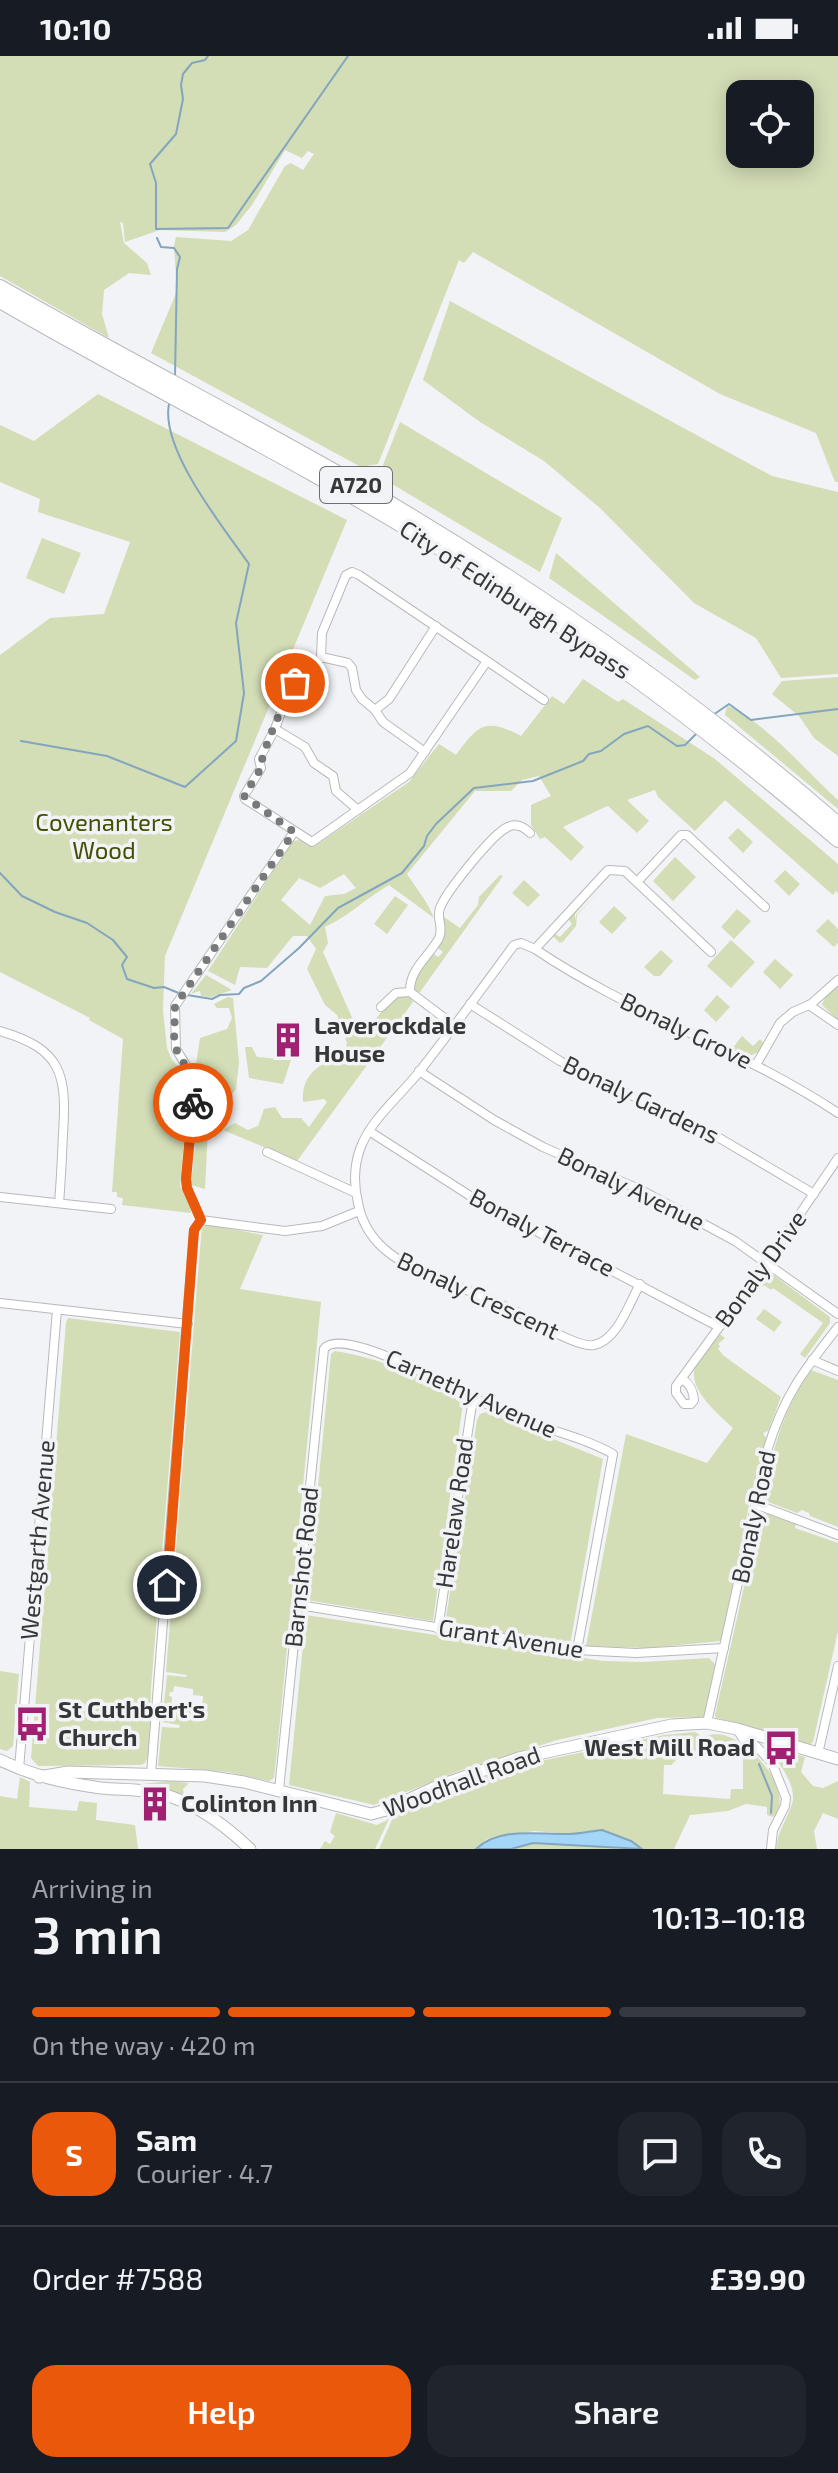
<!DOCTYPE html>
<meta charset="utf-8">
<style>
:root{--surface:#171b24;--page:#20242c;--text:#f1f3f6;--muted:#9ea1a6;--line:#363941;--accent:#ea580c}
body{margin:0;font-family:"Exo 2",sans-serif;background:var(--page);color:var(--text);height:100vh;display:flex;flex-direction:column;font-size:30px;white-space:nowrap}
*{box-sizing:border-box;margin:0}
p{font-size:26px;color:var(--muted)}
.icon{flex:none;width:44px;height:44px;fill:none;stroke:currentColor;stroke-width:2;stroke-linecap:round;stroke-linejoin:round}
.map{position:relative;height:1793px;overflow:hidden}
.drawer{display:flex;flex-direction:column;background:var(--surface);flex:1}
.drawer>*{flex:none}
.fabs{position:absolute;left:726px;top:24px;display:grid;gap:16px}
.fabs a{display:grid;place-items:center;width:88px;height:88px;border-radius:16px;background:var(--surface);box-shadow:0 4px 20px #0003;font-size:40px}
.pin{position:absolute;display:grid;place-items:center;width:68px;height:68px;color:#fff;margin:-34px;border:4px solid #fff;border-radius:50%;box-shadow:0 2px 8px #0007}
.courier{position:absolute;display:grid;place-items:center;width:80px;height:80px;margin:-40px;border:6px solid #ea580c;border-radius:50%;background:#fff;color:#222;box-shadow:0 2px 10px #0007}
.headline em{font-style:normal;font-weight:600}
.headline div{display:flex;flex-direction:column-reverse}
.headline{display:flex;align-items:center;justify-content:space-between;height:136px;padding:0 32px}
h1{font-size:52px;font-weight:600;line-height:60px}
.bar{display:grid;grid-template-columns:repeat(4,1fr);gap:12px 8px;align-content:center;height:96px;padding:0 32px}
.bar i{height:10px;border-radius:6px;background:var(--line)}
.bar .on{background:var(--accent)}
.bar p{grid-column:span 4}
.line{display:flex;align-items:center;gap:20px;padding:0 32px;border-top:2px solid var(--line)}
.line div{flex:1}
.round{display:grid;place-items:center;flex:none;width:84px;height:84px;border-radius:24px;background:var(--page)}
.primary-button{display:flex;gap:16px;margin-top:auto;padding:16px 32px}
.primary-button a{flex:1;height:92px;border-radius:24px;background:var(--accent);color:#fff;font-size:32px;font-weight:600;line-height:92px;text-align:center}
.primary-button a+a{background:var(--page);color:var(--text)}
.status{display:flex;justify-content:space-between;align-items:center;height:56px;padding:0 40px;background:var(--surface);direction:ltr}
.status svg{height:22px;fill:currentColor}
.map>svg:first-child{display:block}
</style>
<div class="status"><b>10:10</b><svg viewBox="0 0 49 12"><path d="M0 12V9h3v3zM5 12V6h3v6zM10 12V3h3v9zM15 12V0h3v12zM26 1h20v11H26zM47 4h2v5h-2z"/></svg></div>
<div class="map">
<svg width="838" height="1793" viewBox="0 0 838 1793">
<rect width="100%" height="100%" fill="#f2f3f6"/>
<!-- green -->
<g fill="#d3ddb6" fill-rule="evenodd">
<path d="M0,0h838v426h-3l-19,-49 -96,-39 -247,-142 -9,11 -5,-3 -81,204 -17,3 -210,-114 26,-62 -3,-45 2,-9 55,4 17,-11 37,-64 6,-3 12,7 11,-16 -6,-3 -6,7 -17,-8 -33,55 -16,20 -11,7 -65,-2 -35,12 -2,-19 -3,-1 4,21 23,20 4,12 -22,-2 -25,17 -2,24 7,24 -109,-62zM740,38h60v60h-60z"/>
<path d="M450,245l322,175 66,16v182l-57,4 -25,-40 -62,-35 -94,-95 -56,-47 -64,-39 -57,-42z"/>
<path d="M98,338l249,126 -182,436 -2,54 4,38 5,12 12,12 5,16 -9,98 10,18 1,9 -69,-8 1,-7 -6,-1v-5h-5l11,-153 -34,-19 1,-2 -90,-46v-317l50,-37 54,-4 26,-72 -92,-30 2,-13 -40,-17v-57l34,16z"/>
<path d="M400,366l162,96 -22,54 -148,-88 -2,-13 -7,-6z"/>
<path d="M42,482l39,15 -17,41 -38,-16z"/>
<path d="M556,497l144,124 -5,3 -146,-102z"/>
<path d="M838,621v79l-24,-18 -15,-22 -27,-22 10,-13z"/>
<path d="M583,623l35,23 5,-3 92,60 123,105v29l-2,-2 -3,4 -108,-95 -30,31 -37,-34 -3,-7 -28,10 22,21 -12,12 -29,-27 -3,1 -42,20 21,20 -13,14 -26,-24 -5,2 -9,-14v-20l20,-9 -12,-20 -17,4 -11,11h-36l-68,83c9,14 22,30 27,44l-45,-33c-23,13 -41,32 -64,42l3,16 -5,9 35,79 7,1 22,-27 11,-10 12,1 3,6 -116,159 -74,-31 12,-7 13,7 10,-4 6,-17 11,-2 7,11h19l8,9 18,-25 -3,-3 -21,3c-2,-29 18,-38 41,-49l3,-10 -10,-28 -12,-10 -18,-36 9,-20 -9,-13h-14l-26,32 -27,-1 -5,18 -27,-14 85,-130 7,-1 9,6h6l94,-64 30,-38 17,11c22,-30 29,-38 65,-19l31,-40 12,8zM344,818l12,14 -12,6 -19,2 -15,29 -29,-25 18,-22 21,10z"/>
<path d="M727,650c33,11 83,69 111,94v9l-113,-94z"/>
<path d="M738,772l15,14 -10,11 -15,-15z"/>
<path d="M675,801l21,20 -23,24 -20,-20z"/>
<path d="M785,814l15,14 -11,12 -15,-15z"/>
<path d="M500,819l3,1 -83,116h-5c-4,-15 9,-27 17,-39l6,4 5,-5 -6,-5 7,-11v-19l16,11 18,-23 1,-8z"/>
<path d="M524,824l16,15 -12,12 -16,-14z"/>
<path d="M596,833l-21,25v7l1,-6 23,-23 -22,23 -1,11 -15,18 2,-4 -3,3 -7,-7 2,-2 5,3 12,-13 -4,-5z"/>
<path d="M395,840l13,9 -21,29 -13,-10z"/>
<path d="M614,850l13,12 -15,16 -13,-12z"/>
<path d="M737,853l14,12 -17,18 -13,-12z"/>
<path d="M828,863l10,10v14l-4,4 -18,-16z"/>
<path d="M731,884l24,22 -24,26 -24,-22z"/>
<path d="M661,894l12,11 -13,15h-6l-10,-9z"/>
<path d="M775,903l18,16 -13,14 -17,-17z"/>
<path d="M206,919l26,15 -21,7 -10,-1 -1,-5 -9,3z"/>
<path d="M838,928v36l-16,-15 4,-10z"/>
<path d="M717,939l13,12 -14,15 -12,-12z"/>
<path d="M228,941l5,1 6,64 -3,27 -28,39 -3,61 -14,-4 7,-69 -3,-45 5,-33 27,-9 5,-11 -3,-10h-12l-3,-4z"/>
<path d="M742,980l11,10 7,-7 4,5 -4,7 -12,6 -16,-8z"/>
<path d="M245,991h7l5,10 34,3 -8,24 -34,-6z"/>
<path d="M206,1168l57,11 -23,54 81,13 -44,449 -3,27 -5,3 -41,-9 -70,-6 4,-39 17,1 1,-3 -18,-3 5,-47 19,2 1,-2 -21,-3 34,-423 2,-21zM174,1630l19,3v6l10,1 -1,14 -12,-1v-6l-7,-1 -2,11 -10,-1 1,-15 -3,-1 1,-4h3z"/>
<path d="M771,1217l59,44v6l-25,35 -5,-4 23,-31 -50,-35 -2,2 -7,-5 -12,15 -4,-3 17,-23z"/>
<path d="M764,1253l18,13 -8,10 -18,-13z"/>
<path d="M68,1262l112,14 -29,356 -2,68 -5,8 -5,1 -101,1 -7,-8 35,-436z"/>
<path d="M720,1278l5,4 -7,6 2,2 -2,3 6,7 57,41 -13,34 -5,2 3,5 -16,63 -29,140 -74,7 -61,-2 40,-212 81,29 26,-35c-13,-12 -42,-36 -39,-57 2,-12 19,-27 26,-37z"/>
<path d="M335,1295c30,4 110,28 128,52l-30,218 -126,-21 21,-215 3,-31z"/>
<path d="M811,1314l27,10v147l-28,-11 -1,-3 -7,-3 -5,3 -34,-13c11,-53 17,-85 48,-130z"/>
<path d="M486,1356l117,47 -33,186 -125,-21 32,-204 3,-6z"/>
<path d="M761,1456l35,12 -1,4 43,15v88l-25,111 -4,3 -93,-27 -1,-3z"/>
<path d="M306,1559l297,46 41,1 65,-4 6,6 -11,53 -47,1 -100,22 -98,31 -85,34 -85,-20z"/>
<path d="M0,1615l19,3 -6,72 -6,5 -7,-2z"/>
<path d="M695,1676l5,3 5,23 -28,1 -6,6h-7l-1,29 67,5 1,-10h12v-32l-10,-1v-9l-6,-1 -3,10 -12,-2 -5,-18c32,-14 93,57 66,81l-6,-2v-8l-21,-3 -18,7 -38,4 -16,34h-32l-11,-8 -29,-11 -32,4 -36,-3 -47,8 -11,10h-97l16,-36 57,-26 70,-22 142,-30z"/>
<path d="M764,1689l41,12 -4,15 12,14 10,2 15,-7v38l-15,-6 -9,18 3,18h-41c2,-17 9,-27 15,-42 9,-20 -14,-48 -27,-62z"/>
<path d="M20,1721l10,5 -1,25 48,4 2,-10 18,2 -1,17 39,5 3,24h-138v-53l17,3z"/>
<path d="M170,1725l19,2 -6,6 1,7 -60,-10z"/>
<path d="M336,1757l41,12 12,-6 -14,30h-55l5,-8 5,3 5,-8 -5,-4z"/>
<path d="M533,1787l70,2 15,4h-107z"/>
</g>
<!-- water -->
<path fill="#a4d6f7" stroke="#83a6be" stroke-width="2" d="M602,1774l29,11 11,8 -109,-6 -22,6h-35c25,-23 62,-14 93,-15 11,0 22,-3 33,-4z"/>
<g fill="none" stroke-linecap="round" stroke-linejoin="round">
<!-- stream -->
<g stroke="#83a6be" stroke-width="2">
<path d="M208,0l-3,4 -13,3 -9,11 -2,11 2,14 -7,35 -26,30 6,19v46l72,-1 120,-172"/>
<path d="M157,182l4,9 13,1 6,9 -3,12 -2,107"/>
<path d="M713,659l16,-11 22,16 87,-11"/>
<path d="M21,685l86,15 78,31 51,-46 8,-48 -8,-70 13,-59c-26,-37 -89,-115 -80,-160"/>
<path d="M0,817l22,23 33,16 32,11 26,17 14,17 -5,8 5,14 27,9 10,-1 17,7"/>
<path d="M187,939l25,4 8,-4 19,-1 5,-6 17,-7 38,-33 39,-40 64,-35 22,-27 3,-10 9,-12 38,-36 59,-7 50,-20 6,-7 12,-3 23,-17 24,-8 29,20 8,-1 13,-13"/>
<path d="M759,1708l13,32 -1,17"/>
</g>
<!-- street casing -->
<g stroke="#b8b9bc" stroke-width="10">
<g id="street">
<path d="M321,601l27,6 4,5 4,22 6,9 13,11 8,12 42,30"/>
<path d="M487,605l-128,-86 -7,-3 -6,3 -24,58 -1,24 -8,13 -23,18 -15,41 -16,30 2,9 -17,28 1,3 67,43 98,-69 77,-112 57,39"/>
<path d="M375,654l14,-11 47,-73"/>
<path d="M275,673l30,18 9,16 19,13 3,15 22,19"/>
<path d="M637,826l44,-47h6l78,72"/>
<path d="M535,893l73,-79 17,1 86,81"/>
<path d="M470,948l90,57 156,75 98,58"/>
<path d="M809,949l29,20"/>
<path d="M381,951l15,-14 14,-1"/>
<path d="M455,970l-45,-34c-1,-23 19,-35 29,-54 5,-10 -3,-20 1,-30 6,-16 53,-75 68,-81 8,-4 16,0 22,6"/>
<path d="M0,975c62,18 67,43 63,103 -1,23 -2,46 -4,69"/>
<path d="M756,1009l24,-42 13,-11 18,-8 27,-24"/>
<path d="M419,1015l75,49 49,27 98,43 94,51 103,73"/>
<path d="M369,1075l106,68 244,128"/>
<path d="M267,1096l89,41"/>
<path d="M0,1141l111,12"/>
<path d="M201,1164l-14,-32 -1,-9 9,-93 -1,-8 -18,-29 -1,-43 119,-174"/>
<path d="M201,1164l84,11 37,-5 37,-15"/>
<path d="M640,1228c-11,19 -22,56 -46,61 -16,4 -66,-28 -83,-36 -20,-9 -41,-18 -62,-26 -40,-16 -82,-32 -91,-80 -4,-17 -4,-37 2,-54 11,-30 40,-53 59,-77 33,-42 64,-85 95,-127l7,-2 14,6c96,65 207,100 303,164"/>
<path d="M0,1247l188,21"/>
<path d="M812,1304l26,11"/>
<path d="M682,1323c8,5 11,11 12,21l-3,4h-7l-8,-11v-7l96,-131 66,-97"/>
<path d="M755,1448l83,31"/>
<path d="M299,1549l278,45 59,3 88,-5"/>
<path d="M438,1573l35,-231"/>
<path d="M707,1667l61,-275c16,-53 37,-79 70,-121"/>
<path d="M737,1673l6,10 13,7 16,17 14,35 -1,8 -12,24 -2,19"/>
<path d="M818,1698l20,-88"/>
<path d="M19,1713l38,-459"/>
<path d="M151,1718l43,-544 7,-10"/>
<path d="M279,1734l45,-441c19,-27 158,55 185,66 34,14 72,21 104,39l-36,196"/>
</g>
</g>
<!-- secondary casing -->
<g stroke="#b8b9bc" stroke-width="13">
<g id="secondary">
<path d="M0,1704c33,16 65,23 101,28 20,2 42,1 61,6 34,9 63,31 88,55"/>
<path d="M39,1721l29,-5 137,4 39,6 127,32 15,-4 52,-24 81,-28 153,-33 35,-2 30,6 101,30"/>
</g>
</g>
<!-- highway casing -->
<g stroke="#b8b9bc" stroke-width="16">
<g id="highway">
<path d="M0,231c124,71 252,136 376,208 163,96 319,205 462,329"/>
<path d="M0,245c143,83 292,157 433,243 144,87 278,187 405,296"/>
</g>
</g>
<!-- street -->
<use href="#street" stroke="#fff" stroke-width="8"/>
<!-- secondary -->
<use href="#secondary" stroke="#fff" stroke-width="11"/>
<!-- highway -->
<use href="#highway" stroke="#fff" stroke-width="14"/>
</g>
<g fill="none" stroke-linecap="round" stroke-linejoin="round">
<!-- done -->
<path stroke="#78797a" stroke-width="8" stroke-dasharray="0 14.4" d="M193,1047l1,-25 -15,-22 -5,-13 1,-37 119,-174 -50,-36 17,-28c-2,-11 23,-63 29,-80l5,-5"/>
<!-- route -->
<path stroke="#ea580c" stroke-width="10" d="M167,1529l27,-355 7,-10 -14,-32 -1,-9 7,-76"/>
</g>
<!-- icons -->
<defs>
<g id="building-bare" transform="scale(2.76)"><path d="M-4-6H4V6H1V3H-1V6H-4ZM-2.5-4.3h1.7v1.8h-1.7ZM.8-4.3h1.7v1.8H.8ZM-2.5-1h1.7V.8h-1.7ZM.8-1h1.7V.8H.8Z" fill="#a02071" stroke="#f2f3f6" stroke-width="2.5" paint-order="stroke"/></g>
<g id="bus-bare" transform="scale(2.76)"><path d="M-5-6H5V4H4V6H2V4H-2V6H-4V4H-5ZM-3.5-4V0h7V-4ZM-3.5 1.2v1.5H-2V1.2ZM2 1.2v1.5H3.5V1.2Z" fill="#a02071" stroke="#f2f3f6" stroke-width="2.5" paint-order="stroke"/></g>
</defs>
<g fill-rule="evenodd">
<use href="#building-bare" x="288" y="984"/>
<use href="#bus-bare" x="32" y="1668"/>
<use href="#bus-bare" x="781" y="1692"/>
<use href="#building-bare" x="155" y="1748"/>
</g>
<g text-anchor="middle" stroke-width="7" stroke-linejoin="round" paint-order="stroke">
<!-- shield labels -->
<rect fill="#f2f3f6" stroke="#6e6f71" stroke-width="2" x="320" y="411" width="72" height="36" rx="6"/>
<g font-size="22" font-weight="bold" fill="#363738">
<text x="356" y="437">A720</text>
</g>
<!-- street labels -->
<g font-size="24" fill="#363738" stroke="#f2f3f6">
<text transform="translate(515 544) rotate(33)" y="8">City of Edinburgh Bypass</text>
<text transform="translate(686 975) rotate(26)" y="8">Bonaly Grove</text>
<text transform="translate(641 1044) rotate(26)" y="8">Bonaly Gardens</text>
<text transform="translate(631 1133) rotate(26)" y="8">Bonaly Avenue</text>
<text transform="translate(542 1177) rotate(28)" y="8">Bonaly Terrace</text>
<text transform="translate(761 1213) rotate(-54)" y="8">Bonaly Drive</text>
<text transform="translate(478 1240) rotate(25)" y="8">Bonaly Crescent</text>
<text transform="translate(471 1338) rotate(24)" y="8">Carnethy Avenue</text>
<text transform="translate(455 1457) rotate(-82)" y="8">Harelaw Road</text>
<text transform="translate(754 1461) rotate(-78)" y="8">Bonaly Road</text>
<text transform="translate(38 1484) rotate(-85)" y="8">Westgarth Avenue</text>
<text transform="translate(302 1511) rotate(-84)" y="8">Barnshot Road</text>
<text transform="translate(511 1583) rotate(9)" y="8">Grant Avenue</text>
<text transform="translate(462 1726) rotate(-20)" y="8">Woodhall Road</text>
</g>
<!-- park labels -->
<g font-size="24" fill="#434f03" stroke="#f2f3f6">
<text x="104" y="775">Covenanters<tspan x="104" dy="28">Wood</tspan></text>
</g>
<!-- poi labels -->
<g font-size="24" font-weight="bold" fill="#363738" stroke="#f2f3f6" text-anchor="start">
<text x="314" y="978">Laverockdale<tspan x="314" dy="28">House</tspan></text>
<text x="58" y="1662">St Cuthbert's<tspan x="58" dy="28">Church</tspan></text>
<text x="755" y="1700" text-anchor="end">West Mill Road</text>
<text x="181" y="1756">Colinton Inn</text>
</g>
</g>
</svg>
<div class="fabs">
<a><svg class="icon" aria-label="locate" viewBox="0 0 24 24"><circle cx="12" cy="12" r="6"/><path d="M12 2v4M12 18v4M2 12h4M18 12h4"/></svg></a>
</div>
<div class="pin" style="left:295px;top:627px;background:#ea580c"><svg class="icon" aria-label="bag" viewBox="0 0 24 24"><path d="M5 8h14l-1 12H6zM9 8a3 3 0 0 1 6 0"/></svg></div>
<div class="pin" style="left:167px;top:1529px;background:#1f2937"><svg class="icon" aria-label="home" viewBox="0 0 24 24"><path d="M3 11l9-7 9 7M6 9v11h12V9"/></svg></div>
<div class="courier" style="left:193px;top:1047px"><svg class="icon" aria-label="bike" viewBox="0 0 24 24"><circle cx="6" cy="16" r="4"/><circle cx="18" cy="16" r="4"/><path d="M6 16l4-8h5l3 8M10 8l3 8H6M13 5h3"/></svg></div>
</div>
<section class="drawer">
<div class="headline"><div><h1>3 min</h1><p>Arriving in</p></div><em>10:13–10:18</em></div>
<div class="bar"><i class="on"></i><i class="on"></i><i class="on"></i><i></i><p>On the way · 420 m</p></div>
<div class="line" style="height:144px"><b class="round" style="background:var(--accent);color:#fff">S</b><div><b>Sam</b><p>Courier · 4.7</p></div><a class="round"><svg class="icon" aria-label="chat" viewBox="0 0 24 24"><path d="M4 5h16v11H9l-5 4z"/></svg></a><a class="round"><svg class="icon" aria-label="phone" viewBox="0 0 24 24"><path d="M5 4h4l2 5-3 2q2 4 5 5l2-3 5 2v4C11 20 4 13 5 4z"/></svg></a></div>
<div class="line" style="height:104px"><div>Order #7588</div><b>£39.90</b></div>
<div class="primary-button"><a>Help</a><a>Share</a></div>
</section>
